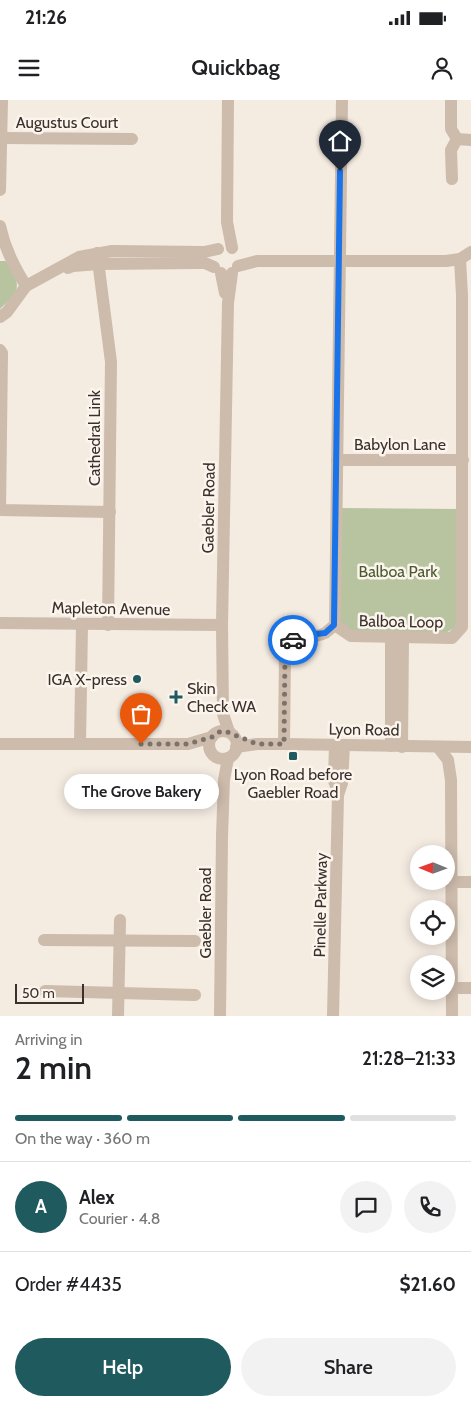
<!DOCTYPE html>
<meta charset="utf-8">
<style>
:root{--surface:#fff;--page:#f2f2f2;--text:#202124;--muted:#757577;--line:#e0e0e0;--accent:#1f5a5e}
body{margin:0;font-family:Cabin,sans-serif;background:var(--page);color:var(--text);height:100vh;display:flex;flex-direction:column;font-size:19px;white-space:nowrap}
*{box-sizing:border-box;margin:0}
p{font-size:16px;color:var(--muted)}
.icon{flex:none;width:28px;height:28px;fill:none;stroke:currentColor;stroke-width:2;stroke-linecap:round;stroke-linejoin:round}
.map{position:relative;height:916px;overflow:hidden}
.side{display:flex;flex-direction:column;background:var(--surface);flex:1}
.side>*{flex:none}
.needle{width:32px;rotate:271deg}
.fabs{position:absolute;left:410px;top:745px;display:grid;gap:10px}
.fabs a{display:grid;place-items:center;width:45px;height:45px;border-radius:50%;background:var(--surface);box-shadow:0 2px 12px #0003;font-size:25px}
.scale{position:absolute;left:15px;bottom:12px;width:69px;box-sizing:border-box;padding-left:5px;border:2px solid #3b302b;border-top:0;font-size:14px;line-height:18px;white-space:nowrap;color:#3b302b;-webkit-text-stroke:4px #fbf5ee;paint-order:stroke}
.pin{position:absolute;display:grid;place-items:center;width:42px;height:42px;color:#fff;margin:-51px -21px;border-radius:50% 50% 50% 0;rotate:-45deg;box-shadow:0 0 5px #0007}
.pin .icon{rotate:45deg}
.courier{position:absolute;display:grid;place-items:center;width:50px;height:50px;margin:-25px;border:4px solid #1a73e8;border-radius:50%;background:#fff;color:#222;box-shadow:0 1px 6px #0007}
.bubble{position:absolute;height:35px;border-radius:18px;background:var(--surface);box-shadow:0 2px 12px #0003;font-size:16px;font-weight:600;line-height:35px;text-align:center}
.summary em{font-style:normal;font-weight:600}
.summary div{display:flex;flex-direction:column-reverse}
.summary{display:flex;align-items:center;justify-content:space-between;height:85px;padding:0 15px}
h1{font-size:32px;font-weight:600;line-height:38px}
.bar{display:grid;grid-template-columns:repeat(4,1fr);gap:8px 5px;align-content:center;height:60px;padding:0 15px}
.bar i{height:6px;border-radius:4px;background:var(--line)}
.bar .active{background:var(--accent)}
.bar p{grid-column:span 4}
.line{display:flex;align-items:center;gap:12px;padding:0 15px;border-top:1px solid var(--line)}
.line div{flex:1}
.round{display:grid;place-items:center;flex:none;width:52px;height:52px;border-radius:26px;background:var(--page)}
.primary-button{display:flex;gap:10px;margin-top:auto;padding:10px 15px}
.primary-button a{flex:1;height:58px;border-radius:30px;background:var(--accent);color:#fff;font-size:20px;font-weight:600;line-height:58px;text-align:center}
.primary-button a+a{background:var(--page);color:var(--text)}
.status{display:flex;justify-content:space-between;align-items:center;height:35px;padding:0 25px;background:var(--surface);direction:ltr}
.status svg{height:14px;fill:currentColor}
header{display:flex;justify-content:space-between;align-items:center;height:65px;padding:0 15px;background:var(--surface);font-size:22px;font-weight:600}
.map>svg:first-child{display:block}
</style>
<div class="status"><b>21:26</b><svg viewBox="0 0 49 12"><path d="M0 12V9h3v3zM5 12V6h3v6zM10 12V3h3v9zM15 12V0h3v12zM26 1h20v11H26zM47 4h2v5h-2z"/></svg></div>
<header><svg class="icon" aria-label="menu" viewBox="0 0 24 24"><path d="M4 6h16M4 12h16M4 18h16"/></svg>Quickbag<svg class="icon" aria-label="person" viewBox="0 0 24 24"><circle cx="12" cy="8" r="4"/><path d="M4 21q1-7 8-7t8 7"/></svg></header>
<div class="map">
<svg width="471" height="916" viewBox="0 0 471 916">
<rect width="100%" height="100%" fill="#f4ebe1"/>
<!-- green -->
<g fill="#b8c4a0">
<path d="M0,161h6c15,25 16,27 -6,48z"/>
<path d="M339,408l119,1 1,111 -5,8 -10,6 -93,-2 -8,-4 -6,-13z"/>
</g>
<g fill="none" stroke-linecap="round" stroke-linejoin="round">
<!-- minor -->
<g stroke="#cdbbac" stroke-width="12">
<path d="M228,0l-1,122 5,26"/>
<path d="M342,0l-7,525 16,11 101,2 10,-11v-332l-2,-36"/>
<path d="M451,0v29l6,10"/>
<path d="M2,38l130,1"/>
<path d="M457,39l14,1"/>
<path d="M452,79l-1,-29 6,-11"/>
<path d="M0,90l2,-90"/>
<path d="M0,126c5,23 14,40 26,60"/>
<path d="M97,153l14,109 -3,263"/>
<path d="M238,166l19,-5h189l14,-2 11,-7"/>
<path d="M68,168l5,-2 26,-2 98,-1h8l9,4"/>
<path d="M221,173l4,20"/>
<path d="M0,217l7,-5 19,-26 53,-29 33,-6 92,1 14,-3"/>
<path d="M0,250l2,3 -2,157 110,2"/>
<path d="M337,360h126"/>
<path d="M0,523l222,2"/>
<circle cx="223" cy="645" r="14"/>
<path d="M229,632l-6,-18 -1,-89 6,-322 4,-30"/>
<path d="M0,644h188l24,-7"/>
<path d="M80,644l2,-119"/>
<path d="M284,644l1,-93c12,-24 22,-9 40,-18 3,-2 7,-6 10,-8"/>
<path d="M335,645l-1,36 2,5"/>
<path d="M391,646v-109"/>
<path d="M236,647l21,-3h27l187,3"/>
<path d="M402,647l1,-110"/>
<path d="M438,647l10,13 3,20 1,236"/>
<path d="M451,782h20"/>
<path d="M44,840l151,1"/>
<path d="M453,888h18"/>
<path d="M45,891l150,4"/>
<path d="M118,916l2,-96"/>
<path d="M220,916l2,-180 2,-56 4,-22"/>
<path d="M333,916l5,-221 4,-12 2,-38"/>
</g>
</g>
<g fill="none" stroke-linecap="round" stroke-linejoin="round">
<!-- done -->
<path stroke="#7c716b" stroke-width="5" stroke-dasharray="0 9" d="M141,644h47l24,-7 7,-5 6,-1 32,13h27l1,-93 5,-9 3,-2"/>
<!-- route -->
<path stroke="#1a73e8" stroke-width="6" d="M293,540l6,-4 26,-3 9,-8 6,-454"/>
</g>
<!-- markers -->
<g fill="#1f5a5e" stroke="#fbf5ee" stroke-width="2">
<circle cx="137" cy="579" r="5"/>
<path d="M173.5 589.5h5v5h5v5h-5v5h-5v-5h-5v-5h5z"/>
<rect x="288" y="651" width="10" height="10" rx="2.5"/>
</g>
<g text-anchor="middle" stroke-width="5" stroke-linejoin="round" paint-order="stroke">
<!-- street labels -->
<g font-size="16" fill="#3b302b" stroke="#fbf5ee">
<text x="67" y="28">Augustus Court</text>
<text transform="translate(94 338) rotate(-90)" y="6">Cathedral Link</text>
<text x="400" y="350">Babylon Lane</text>
<text transform="translate(208 408) rotate(-89)" y="6">Gaebler Road</text>
<text transform="translate(111 508) rotate(1)" y="6">Mapleton Avenue</text>
<text transform="translate(401 521) rotate(1)" y="6">Balboa Loop</text>
<text transform="translate(364 629) rotate(1)" y="6">Lyon Road</text>
<text transform="translate(320 805) rotate(-89)" y="6">Pinelle Parkway</text>
<text transform="translate(205 813) rotate(-90)" y="6">Gaebler Road</text>
</g>
<!-- park labels -->
<g font-size="16" fill="#4a5a2e" stroke="#fbf5ee">
<text x="398" y="477">Balboa Park</text>
</g>
<!-- poi labels -->
<g font-size="16" fill="#3b302b" stroke="#fbf5ee" text-anchor="end">
<text x="127" y="585">IGA X-press</text>
<text x="187" y="594" text-anchor="start">Skin<tspan x="187" dy="18">Check WA</tspan></text>
<text x="293" y="680" text-anchor="middle">Lyon Road before<tspan x="293" dy="18">Gaebler Road</tspan></text>
</g>
</g>
</svg>
<div class="fabs">
<a><svg class="needle" viewBox="-14 -14 28 28"><path d="M0-13l5 13h-10z" fill="#e53935"/><path d="M0 13l5-13h-10z" fill="#757577"/></svg></a>
<a><svg class="icon" aria-label="locate" viewBox="0 0 24 24"><circle cx="12" cy="12" r="6"/><path d="M12 2v4M12 18v4M2 12h4M18 12h4"/></svg></a>
<a><svg class="icon" aria-label="layers" viewBox="0 0 24 24"><path d="M12 4l9 5-9 5-9-5zM3 14l9 5 9-5"/></svg></a>
</div>
<div class="scale">50 m</div>
<div class="pin" style="left:141px;top:644px;background:#ea580c"><svg class="icon" aria-label="bag" viewBox="0 0 24 24"><path d="M5 8h14l-1 12H6zM9 8a3 3 0 0 1 6 0"/></svg></div>
<div class="pin" style="left:340px;top:71px;background:#1f2937"><svg class="icon" aria-label="home" viewBox="0 0 24 24"><path d="M3 11l9-7 9 7M6 9v11h12V9"/></svg></div>
<div class="courier" style="left:293px;top:540px"><svg class="icon" aria-label="car" viewBox="0 0 24 24"><path d="M5 17H2v-5l4-1 3-4h7l3 4 3 1v5h-3M9 17h6M6 11h13"/><circle cx="7" cy="17" r="2"/><circle cx="17" cy="17" r="2"/></svg></div>
<div class="bubble" style="left:64px;top:674px;width:155px">The Grove Bakery</div>
</div>
<section class="side">
<div class="summary"><div><h1>2 min</h1><p>Arriving in</p></div><em>21:28–21:33</em></div>
<div class="bar"><i class="active"></i><i class="active"></i><i class="active"></i><i></i><p>On the way · 360 m</p></div>
<div class="line" style="height:90px"><b class="round" style="background:var(--accent);color:#fff">A</b><div><b>Alex</b><p>Courier · 4.8</p></div><a class="round"><svg class="icon" aria-label="chat" viewBox="0 0 24 24"><path d="M4 5h16v11H9l-5 4z"/></svg></a><a class="round"><svg class="icon" aria-label="phone" viewBox="0 0 24 24"><path d="M5 4h4l2 5-3 2q2 4 5 5l2-3 5 2v4C11 20 4 13 5 4z"/></svg></a></div>
<div class="line" style="height:65px"><div>Order #4435</div><b>$21.60</b></div>
<div class="primary-button"><a>Help</a><a>Share</a></div>
</section>
